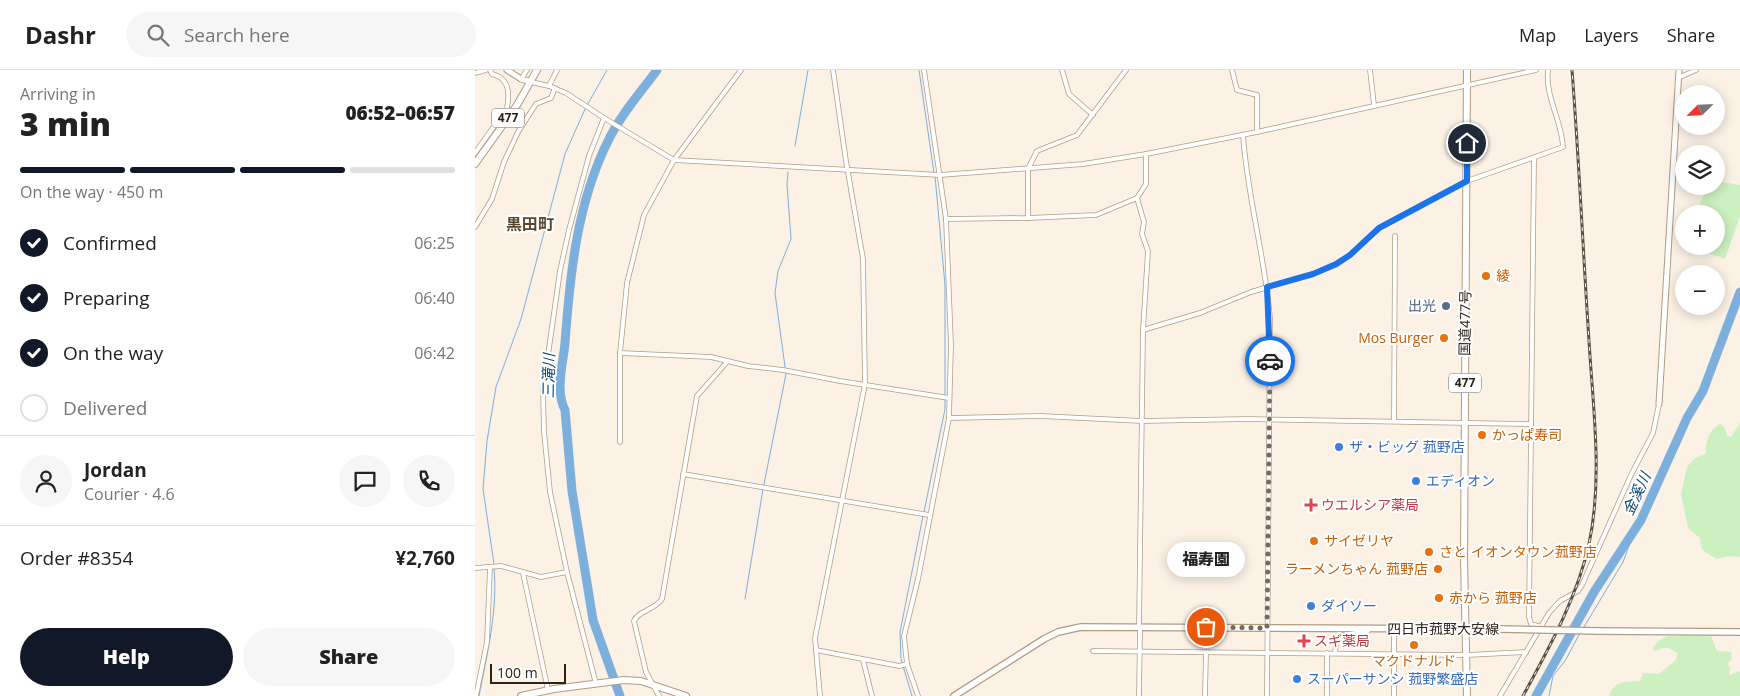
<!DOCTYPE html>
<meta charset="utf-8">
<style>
:root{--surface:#fff;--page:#f6f6f6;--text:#222;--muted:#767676;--line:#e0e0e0;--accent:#111827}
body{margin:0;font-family:"Open Sans","Noto Sans JP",sans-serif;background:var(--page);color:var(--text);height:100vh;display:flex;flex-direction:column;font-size:19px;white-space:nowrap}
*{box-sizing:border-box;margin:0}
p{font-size:16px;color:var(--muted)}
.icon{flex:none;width:28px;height:28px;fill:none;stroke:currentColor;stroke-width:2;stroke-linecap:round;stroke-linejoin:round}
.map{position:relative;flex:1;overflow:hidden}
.drawer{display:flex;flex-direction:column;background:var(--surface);width:475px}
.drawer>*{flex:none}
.needle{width:32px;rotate:246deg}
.tools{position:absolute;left:1200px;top:15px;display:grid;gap:10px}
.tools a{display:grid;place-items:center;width:50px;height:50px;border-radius:50%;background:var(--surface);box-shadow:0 2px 12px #0003;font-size:25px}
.scale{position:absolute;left:15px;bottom:12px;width:76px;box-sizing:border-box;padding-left:5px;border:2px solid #2c2318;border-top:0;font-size:14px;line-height:18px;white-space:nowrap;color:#2c2318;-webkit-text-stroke:4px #fff;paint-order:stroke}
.pin{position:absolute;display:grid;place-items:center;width:42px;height:42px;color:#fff;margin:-21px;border:2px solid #fff;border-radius:50%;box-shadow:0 1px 5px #0007}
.courier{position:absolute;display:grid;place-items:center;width:50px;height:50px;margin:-25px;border:4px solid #1a73e8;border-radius:50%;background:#fff;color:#222;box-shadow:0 1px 6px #0007}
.bubble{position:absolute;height:35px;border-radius:18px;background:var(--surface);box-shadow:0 2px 12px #0003;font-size:16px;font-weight:800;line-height:35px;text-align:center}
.headline em{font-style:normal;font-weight:800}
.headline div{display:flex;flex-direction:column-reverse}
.headline{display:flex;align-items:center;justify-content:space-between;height:85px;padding:0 20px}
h1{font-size:32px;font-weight:800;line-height:38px}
.bar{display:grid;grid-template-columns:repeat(4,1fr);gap:8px 5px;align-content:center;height:60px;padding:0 20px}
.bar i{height:6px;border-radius:4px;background:var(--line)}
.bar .current{background:var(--accent)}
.bar p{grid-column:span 4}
.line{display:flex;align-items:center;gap:12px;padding:0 20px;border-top:1px solid var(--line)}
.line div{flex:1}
.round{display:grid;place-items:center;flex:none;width:52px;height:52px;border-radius:26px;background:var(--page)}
ol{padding:0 20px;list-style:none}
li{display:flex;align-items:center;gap:15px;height:55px}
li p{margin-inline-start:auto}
li .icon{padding:5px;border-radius:50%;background:var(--accent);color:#fff;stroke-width:4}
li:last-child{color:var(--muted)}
li i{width:28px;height:28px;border:2px solid var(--line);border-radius:50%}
.cta{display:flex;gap:10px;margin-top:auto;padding:10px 20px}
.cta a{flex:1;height:58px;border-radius:30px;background:var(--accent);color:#fff;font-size:20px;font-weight:800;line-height:58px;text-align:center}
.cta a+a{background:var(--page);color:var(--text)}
header{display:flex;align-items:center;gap:30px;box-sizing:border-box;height:70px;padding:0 25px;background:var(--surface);border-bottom:1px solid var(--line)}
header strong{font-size:24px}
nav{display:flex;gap:28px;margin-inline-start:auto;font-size:18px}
.search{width:350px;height:45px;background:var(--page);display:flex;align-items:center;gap:12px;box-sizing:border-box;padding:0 18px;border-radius:28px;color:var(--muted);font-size:19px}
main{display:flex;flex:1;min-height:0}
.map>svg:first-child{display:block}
</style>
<header>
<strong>Dashr</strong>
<div class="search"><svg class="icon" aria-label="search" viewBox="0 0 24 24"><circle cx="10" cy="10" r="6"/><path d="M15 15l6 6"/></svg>Search here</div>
<nav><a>Map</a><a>Layers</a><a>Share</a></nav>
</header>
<main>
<section class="drawer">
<div class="headline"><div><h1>3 min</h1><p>Arriving in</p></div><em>06:52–06:57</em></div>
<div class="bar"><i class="current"></i><i class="current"></i><i class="current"></i><i></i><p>On the way · 450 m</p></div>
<ol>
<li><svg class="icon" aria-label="check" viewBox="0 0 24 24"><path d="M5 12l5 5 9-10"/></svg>Confirmed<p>06:25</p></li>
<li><svg class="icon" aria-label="check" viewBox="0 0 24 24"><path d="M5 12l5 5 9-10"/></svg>Preparing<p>06:40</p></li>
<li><svg class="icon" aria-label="check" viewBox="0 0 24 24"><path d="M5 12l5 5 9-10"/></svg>On the way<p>06:42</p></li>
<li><i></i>Delivered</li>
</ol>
<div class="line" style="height:90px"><a class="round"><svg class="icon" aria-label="person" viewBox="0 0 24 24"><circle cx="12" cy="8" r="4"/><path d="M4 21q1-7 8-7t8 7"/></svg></a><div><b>Jordan</b><p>Courier · 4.6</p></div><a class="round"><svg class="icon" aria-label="chat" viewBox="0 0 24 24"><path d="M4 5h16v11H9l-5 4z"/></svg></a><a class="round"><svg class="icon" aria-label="phone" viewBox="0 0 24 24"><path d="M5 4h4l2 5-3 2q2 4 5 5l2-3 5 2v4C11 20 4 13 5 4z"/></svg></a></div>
<div class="line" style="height:65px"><div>Order #8354</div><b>¥2,760</b></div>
<div class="cta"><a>Help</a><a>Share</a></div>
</section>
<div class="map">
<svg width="1265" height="626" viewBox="0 0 1265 626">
<rect width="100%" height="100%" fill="#fbf1e5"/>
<!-- green -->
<g fill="#ccf0c0">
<path d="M1241,111l24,4v31l-15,43 -34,-13h25v-32h-20l11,-28h9z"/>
<path d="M1265,353v134l-10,-1 -13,3 -15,-9 -2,-12 -12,-10 -7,-34 6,-27 8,-9 11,-4c-1,-12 3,-24 14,-30l5,4 2,8 4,1z"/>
<path d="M1192,566h44l6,15 14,1 1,7 -5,5 4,4 -2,5 1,2 10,-4v25h-131c6,-16 16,-14 31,-15l3,-8 16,1 17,-14 2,-7c-14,-6 -7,-8 -23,-2l-3,-2 6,-8z"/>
</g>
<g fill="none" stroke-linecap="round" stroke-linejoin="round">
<!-- stream -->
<g stroke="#7dafdd" stroke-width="1">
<path d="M444,0l15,103"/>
<path d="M320,76l13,-76"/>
<path d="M449,442l21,-103v-124l-10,-109"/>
<path d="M19,494l-11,-75 4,-48 9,-54 25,-68 44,-165 20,-45 22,-39"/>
<path d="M270,529l18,-110 23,-115 -11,-81 3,-22 13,-32 -4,-55 1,-12"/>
<path d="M1109,557l39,-65 10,-27"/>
<path d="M4,626c8,-41 19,-86 15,-128"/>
<path d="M437,626l-11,-37 -1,-27 23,-116"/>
<path d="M1074,626l4,-20 12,-15 15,-28"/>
</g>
<!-- river -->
<g stroke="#7dafdd" stroke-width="9">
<path d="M145,626l-27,-76 -21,-129 -7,-81c-10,-19 -2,-46 0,-67 5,-69 12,-141 44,-204 12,-25 32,-47 48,-69"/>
<path d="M1061,626l58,-104 47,-72 46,-102 16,-27 37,-99"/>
</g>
<!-- minor casing -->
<g stroke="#b39b80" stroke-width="5.5">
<g id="minor">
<path d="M587,0l7,24 24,21"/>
<path d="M757,0l5,20 20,5v37"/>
<path d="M895,0l4,35"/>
<path d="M0,3l11,-3"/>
<path d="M1203,8l18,-8"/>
<path d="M46,9l6,-9"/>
<path d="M56,12l18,4 17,7 38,25 70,42 266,15 143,-11 63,-10 111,-22 279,-62"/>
<path d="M74,16l8,-16"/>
<path d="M768,65c4,61 22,121 27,183l-3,378"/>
<path d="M0,83l32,-45c3,-16 2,-30 -15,-34l-2,-4"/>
<path d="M1059,88l-5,459 2,7 10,3"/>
<path d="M553,148l68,-3 41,-17"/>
<path d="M471,149l82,-1v-49l9,-18 40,-16 49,-65"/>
<path d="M0,157l17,-28 12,-37 14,-30 18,-28 15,-6 4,-10"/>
<path d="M668,260l57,-17 51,-21 62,-18 23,-9 14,-10 29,-27 88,-47 96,-34c-1,-26 -18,-50 -15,-77"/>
<path d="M145,283l91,4 37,9 35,4 57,11 109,17"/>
<path d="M474,348l92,-2 101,5 106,-2 283,5"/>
<path d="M919,351l1,-185"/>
<path d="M145,372v-89l7,-70 17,-68 30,-55 67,-90"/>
<path d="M208,404l246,41"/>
<path d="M0,498l26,-2 40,11 26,-5"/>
<path d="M48,503l25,117"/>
<path d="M664,557l4,-297 5,-79 -6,-17 2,-12 -7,-24 9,-14v-30"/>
<path d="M919,559v67"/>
<path d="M341,580l83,16 8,-2"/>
<path d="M618,581l374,4 59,-3"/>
<path d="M860,583l2,-17 31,-5"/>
<path d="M388,590l9,36"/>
<path d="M121,614l-29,-112 -17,-80 -6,-60 -1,-42 17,-119 9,-41 20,-74 15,-38"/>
<path d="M1,626l11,-54 3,-75"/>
<path d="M184,626l-13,-24 -12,-51c5,-11 21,-11 28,-22l35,-203 30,-34"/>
<path d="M345,626l-5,-58 50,-254 -2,-125 -17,-98 -13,-91"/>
<path d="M443,626l-11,-32 -3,-28 14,-57 31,-161 2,-73 -5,-126 -22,-149"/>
<path d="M664,626l1,-69"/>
<path d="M730,626l1,-44"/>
<path d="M852,626v-43"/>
<path d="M1025,626l49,-83 11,-12 18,-10 4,-6 49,-110 22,-42 6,-29"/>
</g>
</g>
<!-- tertiary casing -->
<g stroke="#b39b80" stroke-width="7">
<g id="tertiary">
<path d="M32,0l14,9 10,3"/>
<path d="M1184,334l20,-334"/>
</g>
</g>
<!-- secondary casing -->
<g stroke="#b39b80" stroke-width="8">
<g id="secondary">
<path d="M1123,561l142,1"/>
<path d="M479,626l90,-57 14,-7 23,-5 420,2"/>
</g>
</g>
<!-- primary casing -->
<g stroke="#b39b80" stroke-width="8">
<path id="primary" d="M46,626l33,-7 70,-9 17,1 45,15"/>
</g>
<!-- trunk casing -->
<g stroke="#b39b80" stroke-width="8">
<g id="trunk">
<path d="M992,0l-3,489 3,137"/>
<path d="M0,94l42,-59 20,-35"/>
</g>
</g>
<!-- minor -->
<use href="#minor" stroke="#fff" stroke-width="4"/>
<!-- tertiary -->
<use href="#tertiary" stroke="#fff" stroke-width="5"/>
<!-- secondary -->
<use href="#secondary" stroke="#fff" stroke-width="5.5"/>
<!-- primary -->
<use href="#primary" stroke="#fff" stroke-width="6"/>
<!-- trunk -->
<use href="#trunk" stroke="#fff" stroke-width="6"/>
<!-- rail casing -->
<g stroke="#595044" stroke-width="3">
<path id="rail" d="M1048,626c26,-48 54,-98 66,-152 14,-66 4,-136 0,-203 -6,-90 -10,-181 -17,-271"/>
</g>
<!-- rail -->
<use href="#rail" stroke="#fff" stroke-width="1" stroke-dasharray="4" stroke-linecap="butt"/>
<!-- secondary-bridge casing -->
<g stroke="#b39b80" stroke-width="8" stroke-linecap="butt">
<path id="secondary-bridge" d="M1026,559l97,2"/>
</g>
<!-- secondary-bridge -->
<use href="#secondary-bridge" stroke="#fff" stroke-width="5.5"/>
</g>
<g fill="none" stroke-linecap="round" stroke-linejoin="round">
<!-- done -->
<path stroke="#746b60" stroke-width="5" stroke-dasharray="0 9" d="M731,557l61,1 3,-267"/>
<!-- route -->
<path stroke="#1a73e8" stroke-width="6" d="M795,291l-3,-74 46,-13 23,-10 14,-9 29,-27 88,-47v-38"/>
</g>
<!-- markers -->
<g fill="#e8710a" stroke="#fff" stroke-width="2">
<circle cx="1011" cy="206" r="5"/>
<circle cx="969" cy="268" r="5"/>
<circle cx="1007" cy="365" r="5"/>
<circle cx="839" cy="471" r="5"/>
<circle cx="954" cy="482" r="5"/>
<circle cx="963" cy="499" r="5"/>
<circle cx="964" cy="528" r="5"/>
<circle cx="939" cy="575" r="5"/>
</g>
<circle fill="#5c6f8a" stroke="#fff" stroke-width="2" cx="971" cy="236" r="5"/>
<g fill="#3f7fe0" stroke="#fff" stroke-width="2">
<circle cx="864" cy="377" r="5"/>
<circle cx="941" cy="411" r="5"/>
<circle cx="836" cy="536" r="5"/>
<circle cx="822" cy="609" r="5"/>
</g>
<g fill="#e0444e" stroke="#fff" stroke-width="2">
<path d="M833.5 427.5h5v5h5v5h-5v5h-5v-5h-5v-5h5z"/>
<path d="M826.5 563.5h5v5h5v5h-5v5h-5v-5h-5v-5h5z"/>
</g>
<g text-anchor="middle" stroke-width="4" stroke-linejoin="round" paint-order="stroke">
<!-- shield labels -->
<g fill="#fff" stroke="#6b655d" stroke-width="1">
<rect x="17" y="38.5" width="32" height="19" rx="4"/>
<rect x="974" y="303.5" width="32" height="19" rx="4"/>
</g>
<g font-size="12" font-weight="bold" fill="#2c2318">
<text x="33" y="52">477</text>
<text x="990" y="317">477</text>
</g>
<!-- food labels -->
<g font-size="14" fill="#c56008" stroke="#fff" text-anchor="start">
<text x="1021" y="211">綾</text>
<text x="959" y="273" text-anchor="end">Mos Burger</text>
<text x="1017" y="370">かっぱ寿司</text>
<text x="849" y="476">サイゼリヤ</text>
<text x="964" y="487">さと イオンタウン菰野店</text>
<text x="953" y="504" text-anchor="end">ラーメンちゃん 菰野店</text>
<text x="974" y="533">赤から 菰野店</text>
<text x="939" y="596" text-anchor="middle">マクドナルド</text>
</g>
<!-- service labels -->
<g font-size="14" fill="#4e5e75" stroke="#fff" text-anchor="end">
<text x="961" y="241">出光</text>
</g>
<!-- street labels -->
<g font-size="14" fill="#2c2318" stroke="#fff">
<text transform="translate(990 253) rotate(-89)" y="5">国道477号</text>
<text x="968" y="564">四日市菰野大安線</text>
</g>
<!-- shop labels -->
<g font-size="14" fill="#366cbe" stroke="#fff" text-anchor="start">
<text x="874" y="382">ザ・ビッグ 菰野店</text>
<text x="951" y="416">エディオン</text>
<text x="846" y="541">ダイソー</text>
<text x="832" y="614">スーパーサンシ 菰野繁盛店</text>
</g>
<!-- health labels -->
<g font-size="14" fill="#be3a42" stroke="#fff" text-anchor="start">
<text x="846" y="440">ウエルシア薬局</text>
<text x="839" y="576">スギ薬局</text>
</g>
<!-- water labels -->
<g font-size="15" font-style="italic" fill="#0b446f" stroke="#fff">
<text transform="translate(74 306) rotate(-89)" y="5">三滝川</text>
<text transform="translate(1162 424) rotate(-65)" y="5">金溪川</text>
</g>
<!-- quarter labels -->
<g font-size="16" font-weight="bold" fill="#5b462d" stroke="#fff">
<text x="55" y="160">黒田町</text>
</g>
</g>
</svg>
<div class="tools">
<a><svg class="needle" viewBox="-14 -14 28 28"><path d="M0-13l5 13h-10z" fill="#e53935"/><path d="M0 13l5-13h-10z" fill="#767676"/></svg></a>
<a><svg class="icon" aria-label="layers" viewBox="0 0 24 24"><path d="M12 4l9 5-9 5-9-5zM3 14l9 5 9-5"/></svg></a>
<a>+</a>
<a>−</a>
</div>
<div class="scale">100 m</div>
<div class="pin" style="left:731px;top:557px;background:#ea580c"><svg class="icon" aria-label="bag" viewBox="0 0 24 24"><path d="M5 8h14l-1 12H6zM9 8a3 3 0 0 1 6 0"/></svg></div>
<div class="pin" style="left:992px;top:73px;background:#1f2937"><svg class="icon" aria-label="home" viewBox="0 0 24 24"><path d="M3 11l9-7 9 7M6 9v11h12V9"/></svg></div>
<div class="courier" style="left:795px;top:291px"><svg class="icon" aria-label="car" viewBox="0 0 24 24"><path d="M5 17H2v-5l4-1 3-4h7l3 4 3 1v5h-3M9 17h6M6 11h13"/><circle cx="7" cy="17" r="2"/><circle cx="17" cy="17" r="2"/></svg></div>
<div class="bubble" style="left:692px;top:472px;width:78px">福寿園</div>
</div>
</main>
